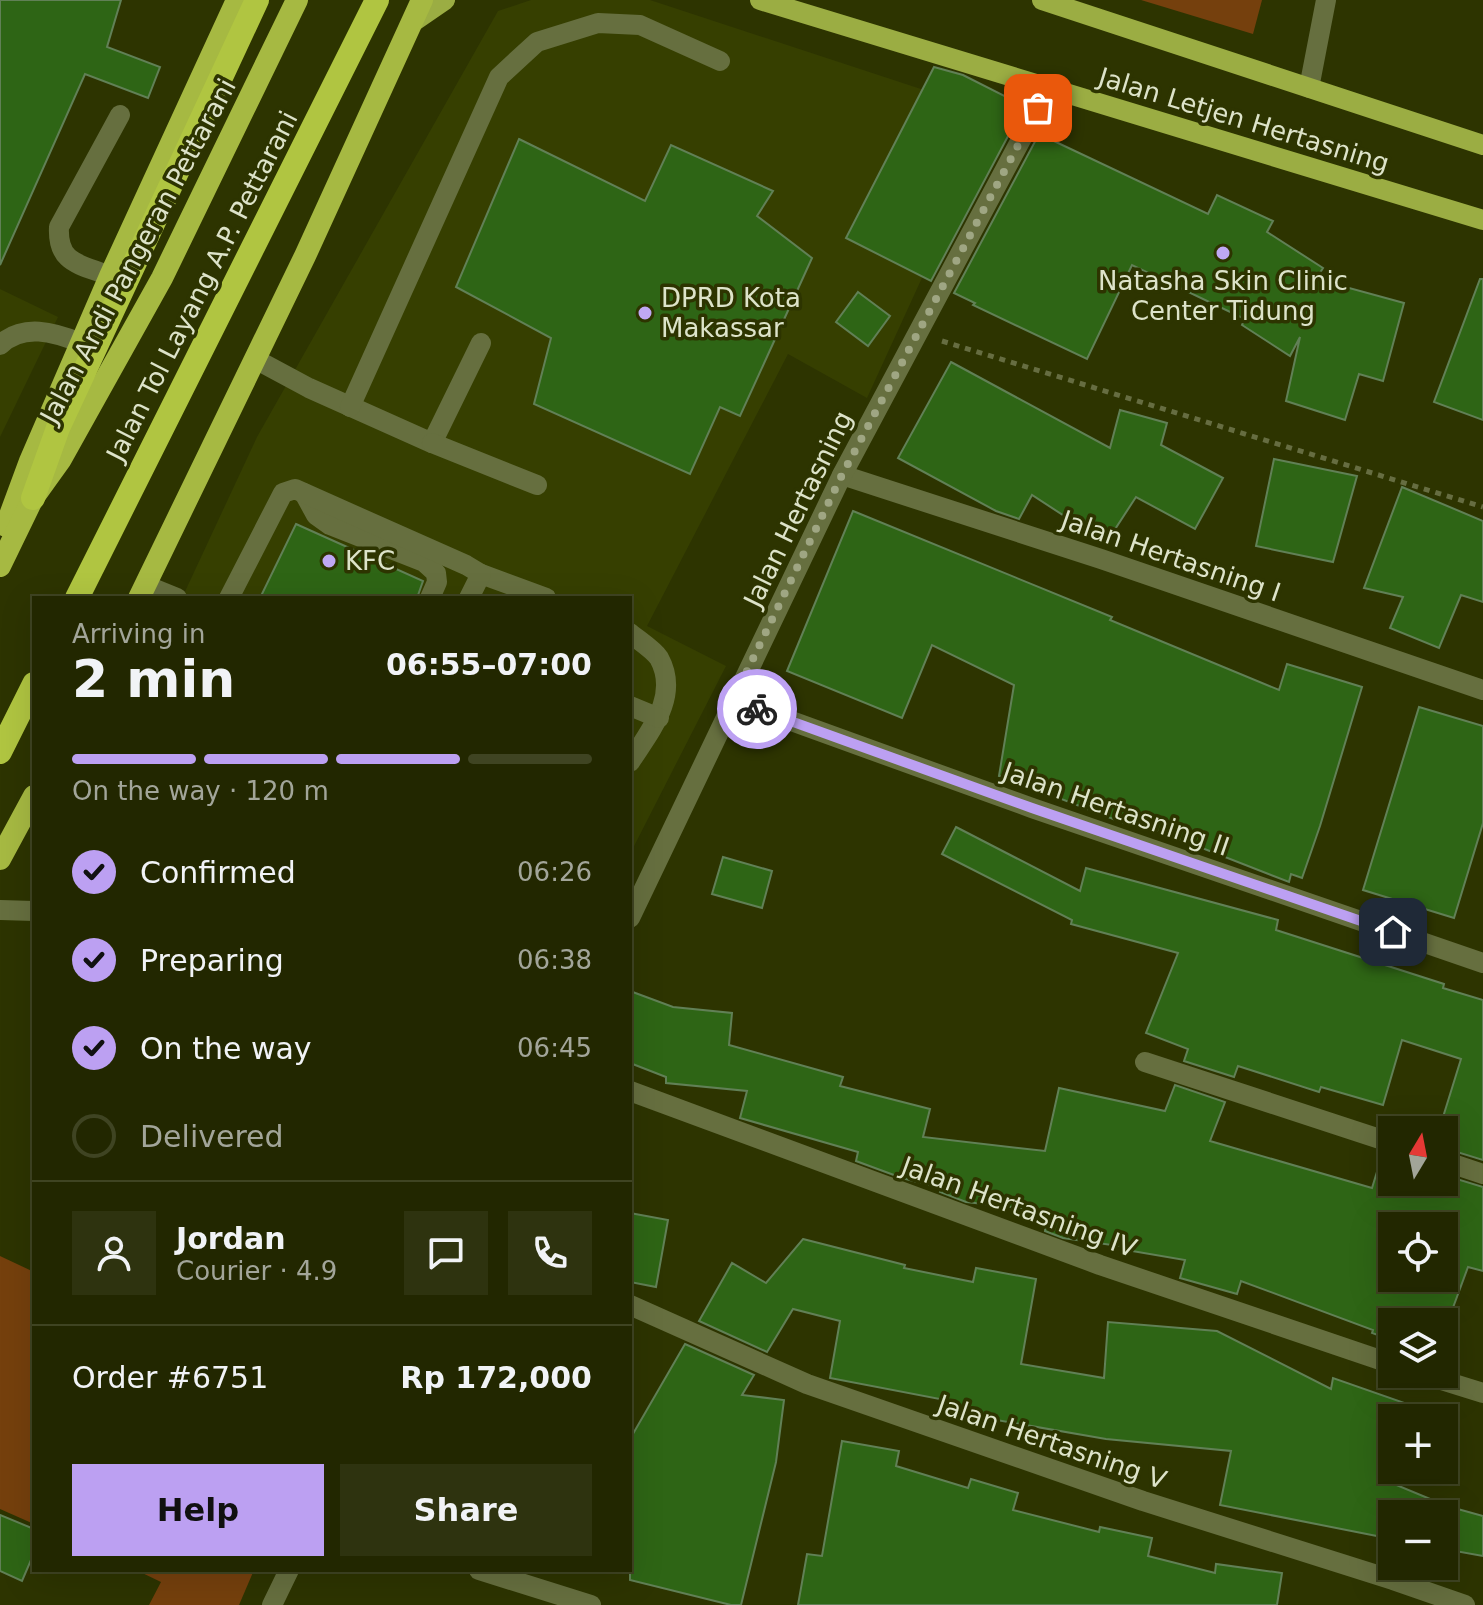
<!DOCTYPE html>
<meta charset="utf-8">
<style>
:root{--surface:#222700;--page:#2e330f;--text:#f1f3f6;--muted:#a2a599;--line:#3f4422;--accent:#bca0f2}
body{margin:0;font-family:"DejaVu Sans",sans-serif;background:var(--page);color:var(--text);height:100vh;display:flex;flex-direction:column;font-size:30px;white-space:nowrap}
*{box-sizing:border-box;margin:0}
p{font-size:26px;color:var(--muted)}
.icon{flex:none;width:44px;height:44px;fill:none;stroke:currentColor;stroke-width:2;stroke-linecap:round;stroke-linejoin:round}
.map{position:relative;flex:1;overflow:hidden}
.details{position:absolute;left:32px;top:596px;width:600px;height:976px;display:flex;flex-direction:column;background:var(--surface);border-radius:0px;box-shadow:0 8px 32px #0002,0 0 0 2px var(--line)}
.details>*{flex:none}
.needle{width:52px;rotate:10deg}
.buttons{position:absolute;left:1378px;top:1116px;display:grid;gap:16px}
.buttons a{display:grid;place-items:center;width:80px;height:80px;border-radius:0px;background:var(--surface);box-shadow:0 8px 32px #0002,0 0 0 2px var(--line);font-size:40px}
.pin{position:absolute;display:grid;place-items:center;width:68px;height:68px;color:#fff;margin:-34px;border-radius:16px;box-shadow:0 4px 12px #0006}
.courier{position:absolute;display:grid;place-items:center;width:80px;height:80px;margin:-40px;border:6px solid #bca0f2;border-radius:50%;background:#fff;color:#222;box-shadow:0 2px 10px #0007}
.overview em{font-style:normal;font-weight:700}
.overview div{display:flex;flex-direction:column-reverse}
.overview{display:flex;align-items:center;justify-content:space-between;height:136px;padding:0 40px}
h1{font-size:52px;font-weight:700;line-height:60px}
.bar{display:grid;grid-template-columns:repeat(4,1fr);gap:12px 8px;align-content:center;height:96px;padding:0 40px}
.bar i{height:10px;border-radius:6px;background:var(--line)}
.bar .current{background:var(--accent)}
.bar p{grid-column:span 4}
.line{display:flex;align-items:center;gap:20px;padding:0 40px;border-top:2px solid var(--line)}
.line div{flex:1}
.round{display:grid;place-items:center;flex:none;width:84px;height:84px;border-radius:0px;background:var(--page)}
ol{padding:0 40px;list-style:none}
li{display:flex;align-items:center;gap:24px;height:88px}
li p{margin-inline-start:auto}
li .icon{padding:8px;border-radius:50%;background:var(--accent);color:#111;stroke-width:4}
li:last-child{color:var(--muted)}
li i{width:44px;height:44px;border:4px solid var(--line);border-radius:50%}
.primary-button{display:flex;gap:16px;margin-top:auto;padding:16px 40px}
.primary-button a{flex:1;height:92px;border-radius:0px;background:var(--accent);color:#111;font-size:32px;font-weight:700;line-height:92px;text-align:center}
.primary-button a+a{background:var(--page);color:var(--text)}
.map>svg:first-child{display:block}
</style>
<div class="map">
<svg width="1483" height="1605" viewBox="0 0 1483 1605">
<rect width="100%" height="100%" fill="#2d3400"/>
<!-- built -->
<g fill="#363f00">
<path d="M531,0h119l347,114 -130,284 -79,-44 -141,272 79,40 -96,188v-256h-448l75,-161 241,-426z"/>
<path d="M0,289l58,28 -58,120z"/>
</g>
<!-- green -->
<g fill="#75400d">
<path d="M1141,0h121l-9,34z"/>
<path d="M0,1256l34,16v252l-34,-15z"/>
<path d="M136,1570h118l-15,35h-90l12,-23z"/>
</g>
<!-- building -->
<g fill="#2e6515" stroke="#618056" stroke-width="2" fill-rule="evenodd">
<path d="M0,0h121l-14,47 53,20 -12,31 -63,-24 -85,191z"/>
<path d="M934,67l29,8 61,31 -93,175 -85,-43z"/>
<path d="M1039,134l169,80 9,-19 56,26 -6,11 56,36 -7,11 88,24 -21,78 -24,-7 -14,46 -59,-19 14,-64 -10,19 -48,-31 3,-6 -113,-54 -45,94 -114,-54 2,-2 -21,-10z"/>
<path d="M519,139l126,62 26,-56 102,46 -16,25 55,42 -72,158 -20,-9 -30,67 -156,-70 17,-66 -95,-51z"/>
<path d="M1480,279h3v141l-49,-18z"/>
<path d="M858,292l32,24 -22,30 -32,-24z"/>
<path d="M951,362l159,86 10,-38 47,13 -6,22 62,33 -28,51 -59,-32 -30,46 -74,-48 -13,24 -23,-8 -98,-53z"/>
<path d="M1274,459l83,17 -24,86 -77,-16z"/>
<path d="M1402,487l81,34v81l-22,-7 -22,53 -49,-20 13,-31 -39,-9z"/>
<path d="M853,511l259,106 -2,3 169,70 8,-26 75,23 -42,139 -18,52 -11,-4 -2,8 -161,-63 -2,5 -70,-27 4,-11 -61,-10 15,-91 -82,-40 -30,73 -115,-47z"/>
<path d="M296,524l127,57 -6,17h-157z"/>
<path d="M1419,707l64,19v97l-29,95 -91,-28z"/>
<path d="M956,827l124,64 6,-23 192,52 -2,10 168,54 -1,4 40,12v160l-39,-12v-18h-5l22,-71 -59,-19 -19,65 -62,-18 -2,5 -81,-26 -4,11 -50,-16 4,-12 -42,-16 32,-80 -107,-29 1,-4 -130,-66z"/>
<path d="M723,857l49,14 -10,37 -50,-14z"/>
<path d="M630,991l43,16 59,6 -3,32 114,32 -3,9 90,23 -7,28 122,14 14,-63 106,23 10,-26 50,17 -15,39 162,47 9,-29 11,2v21h52v-7l39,12v84l-15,-4 -24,65v-10h-52v18l-20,-7 1,-3 -132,-49 -4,13 -57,-16 5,-18 -53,-9 1,-3 -70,-10 -18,-7 3,-20 -82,-9 -26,-10 1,-4 -39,-10 -46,-17 2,-9 -118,-34 7,-27 -81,-8v-6l-36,-14zM1392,1226h52v52h-52z"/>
<path d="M630,1213l38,7 -12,67 -26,-5z"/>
<path d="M803,1239l102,26 -1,3 69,14 3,-14 60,11 -15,85 83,14 4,-56 109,9 114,58 2,-11 83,29 -4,11h-20l1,52 -4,12 58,24 36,10v40l-39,-7v-35h-52v25l-172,-34 11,-54 -125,-12 -167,-29 1,-11 -110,-21 10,-57 -47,-12 -26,43 -68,-31 33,-58 34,20z"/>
<path d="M685,1344l69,31 -12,20 42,5 -8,62 -35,143h-10l-101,-25v-141z"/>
<path d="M842,1441l57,10 -3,15 72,22 3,-9 47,14 -5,17 86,22 1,-5 52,11 -4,18 67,17 1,-9 66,9 -5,32h-479l9,-51 15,2z"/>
<path d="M0,1515l34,14v24l-12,28 -22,-10z"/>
</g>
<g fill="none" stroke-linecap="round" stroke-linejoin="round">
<!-- path -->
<path stroke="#666d41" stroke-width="5" stroke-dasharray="6 6" stroke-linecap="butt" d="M942,341l541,166"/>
<!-- service -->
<g stroke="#666f3f" stroke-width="20">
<path d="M1309,88l17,-88"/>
<path d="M110,276c-30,-12 -53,-12 -51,-49l61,-112"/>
<path d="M0,345c23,-22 54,-13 81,-2"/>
<path d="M255,359l54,29 123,55 49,-100"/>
<path d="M350,407l149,-330 38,-35 61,-19 42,2 80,36"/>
<path d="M432,443l105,42"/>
<path d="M304,493l12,22 14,10 94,37 12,11 1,9 -7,16"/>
<path d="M481,574l65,24"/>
<path d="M145,585l32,13"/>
<path d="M229,598l54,-105 12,-4 171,76 15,9 -12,24"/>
<path d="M630,633c8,7 23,16 29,25 21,38 -9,73 -29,104"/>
<path d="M630,706l29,12"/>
<path d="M0,910l34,1"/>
</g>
<!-- minor -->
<g stroke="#666f3f" stroke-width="20">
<path d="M842,475l259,84 382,131"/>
<path d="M733,700l299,108 451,155"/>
<path d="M630,918l212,-443 206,-386"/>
<path d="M1145,1062l247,81"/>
<path d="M630,1091l470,174 292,99"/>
<path d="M1444,1161l39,13"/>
<path d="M630,1305l177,79 336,117 250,79 72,25"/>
<path d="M1422,1374l61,19"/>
<path d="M479,1570l112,35"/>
<path d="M272,1605l17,-35"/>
</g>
<!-- primary -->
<g stroke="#9bad43" stroke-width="20">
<path d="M760,0l723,220"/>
<path d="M1042,0l441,145"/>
<path d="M413,22l32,-22"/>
</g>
<!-- trunk -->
<g stroke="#a6b942" stroke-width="22">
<path d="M6,526l24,-65 80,-185 127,-276"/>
<path d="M0,566l33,-68 28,-39 101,-181 135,-278"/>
<path d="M139,598l166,-342 117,-256"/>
<path d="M0,859l34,-63"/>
</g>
<!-- motorway -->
<g stroke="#b0c541" stroke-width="24">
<path d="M33,498l25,-70 199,-428"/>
<path d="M77,598l300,-598"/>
<path d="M0,752l34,-68"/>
</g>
</g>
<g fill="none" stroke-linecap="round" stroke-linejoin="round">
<!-- done -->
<path stroke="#9fa683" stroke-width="8" stroke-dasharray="0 14.4" d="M757,709l-24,-9 109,-225 196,-367"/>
<!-- route -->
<path stroke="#bca0f2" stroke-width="10" d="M757,709l275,99 361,124"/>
</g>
<!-- markers -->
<g fill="#bfa8f4" stroke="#2d3400" stroke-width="3">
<circle cx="1223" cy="253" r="8"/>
<circle cx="645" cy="313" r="8"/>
<circle cx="329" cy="561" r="8"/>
</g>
<g text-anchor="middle" stroke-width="7" stroke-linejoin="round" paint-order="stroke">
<!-- street labels -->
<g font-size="26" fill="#dde3c9" stroke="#2d3400">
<text transform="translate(1244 120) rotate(17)" y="9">Jalan Letjen Hertasning</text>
<text transform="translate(138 251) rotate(-62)" y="9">Jalan Andi Pangeran Pettarani</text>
<text transform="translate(202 286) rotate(-63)" y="9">Jalan Tol Layang A.P. Pettarani</text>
<text transform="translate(798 509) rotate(-64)" y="9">Jalan Hertasning</text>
<text transform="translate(1171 556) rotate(19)" y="9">Jalan Hertasning I</text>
<text transform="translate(1116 809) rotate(19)" y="9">Jalan Hertasning II</text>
<text transform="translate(1019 1207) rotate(20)" y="9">Jalan Hertasning IV</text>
<text transform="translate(1052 1442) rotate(19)" y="9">Jalan Hertasning V</text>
</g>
<!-- poi labels -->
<g font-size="26" fill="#dde3c9" stroke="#2d3400" text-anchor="start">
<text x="1223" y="290" text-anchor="middle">Natasha Skin Clinic<tspan x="1223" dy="30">Center Tidung</tspan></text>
<text x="661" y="307">DPRD Kota<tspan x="661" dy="30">Makassar</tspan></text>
<text x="345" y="570">KFC</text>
</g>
</g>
</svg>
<div class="buttons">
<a><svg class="needle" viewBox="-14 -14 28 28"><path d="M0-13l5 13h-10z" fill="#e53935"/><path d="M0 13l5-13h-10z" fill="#a2a599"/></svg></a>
<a><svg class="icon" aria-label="locate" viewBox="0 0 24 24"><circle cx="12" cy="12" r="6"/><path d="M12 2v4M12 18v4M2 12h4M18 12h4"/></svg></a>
<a><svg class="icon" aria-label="layers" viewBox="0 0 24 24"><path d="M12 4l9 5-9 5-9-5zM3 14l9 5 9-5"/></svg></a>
<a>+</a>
<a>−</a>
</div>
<div class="pin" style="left:1038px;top:108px;background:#ea580c"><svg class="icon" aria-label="bag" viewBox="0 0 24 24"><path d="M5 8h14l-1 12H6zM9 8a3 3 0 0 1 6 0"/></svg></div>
<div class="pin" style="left:1393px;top:932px;background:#1f2937"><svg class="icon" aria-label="home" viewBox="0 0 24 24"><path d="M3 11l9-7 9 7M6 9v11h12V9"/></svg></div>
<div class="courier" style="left:757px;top:709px"><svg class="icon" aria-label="bike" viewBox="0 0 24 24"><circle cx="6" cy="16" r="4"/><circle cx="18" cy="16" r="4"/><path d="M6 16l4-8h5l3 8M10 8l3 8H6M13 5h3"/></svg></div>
<section class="details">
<div class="overview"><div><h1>2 min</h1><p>Arriving in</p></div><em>06:55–07:00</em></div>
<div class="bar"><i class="current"></i><i class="current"></i><i class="current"></i><i></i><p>On the way · 120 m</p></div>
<ol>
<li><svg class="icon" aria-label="check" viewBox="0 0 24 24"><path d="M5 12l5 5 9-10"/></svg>Confirmed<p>06:26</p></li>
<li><svg class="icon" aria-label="check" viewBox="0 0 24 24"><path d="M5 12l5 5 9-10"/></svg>Preparing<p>06:38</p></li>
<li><svg class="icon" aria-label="check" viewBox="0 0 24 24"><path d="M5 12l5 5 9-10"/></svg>On the way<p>06:45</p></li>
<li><i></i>Delivered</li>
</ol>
<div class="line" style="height:144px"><a class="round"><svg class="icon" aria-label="person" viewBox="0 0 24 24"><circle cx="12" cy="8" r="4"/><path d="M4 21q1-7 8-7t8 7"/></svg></a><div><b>Jordan</b><p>Courier · 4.9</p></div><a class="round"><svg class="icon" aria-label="chat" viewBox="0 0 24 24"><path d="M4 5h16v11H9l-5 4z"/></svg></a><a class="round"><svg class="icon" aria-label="phone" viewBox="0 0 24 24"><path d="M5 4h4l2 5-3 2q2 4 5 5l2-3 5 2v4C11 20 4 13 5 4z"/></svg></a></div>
<div class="line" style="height:104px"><div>Order #6751</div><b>Rp 172,000</b></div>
<div class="primary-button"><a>Help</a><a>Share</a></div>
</section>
</div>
